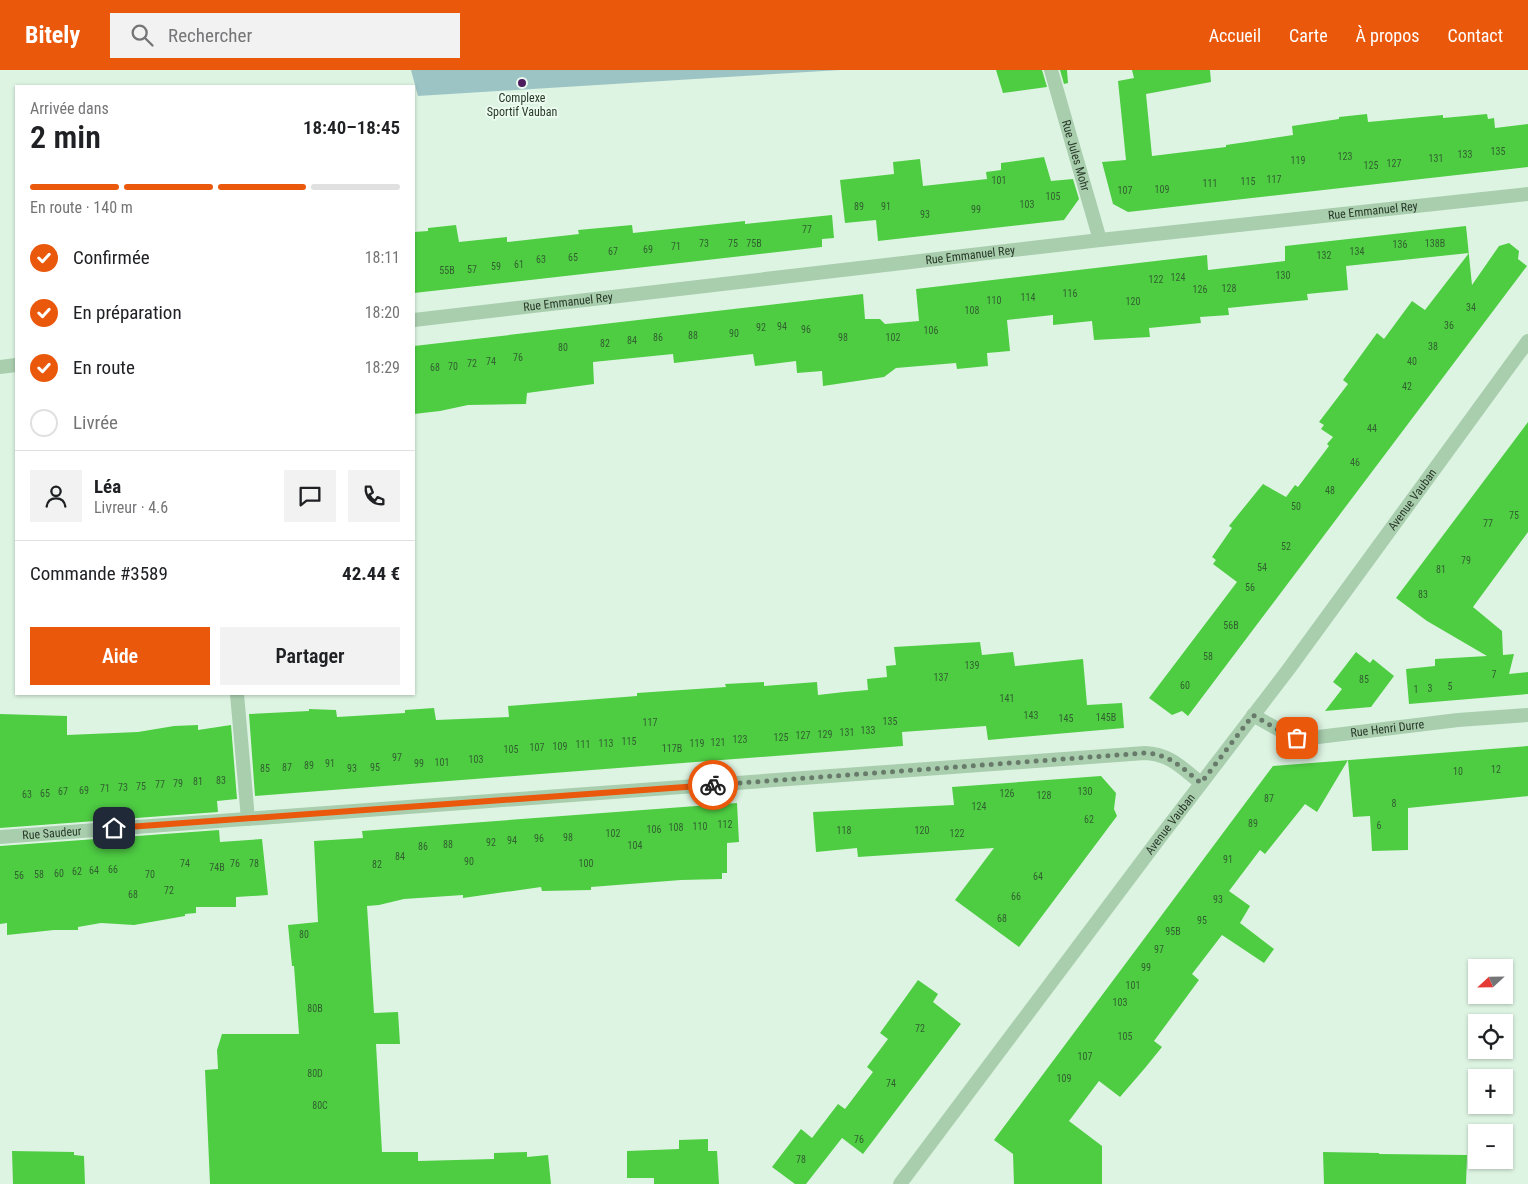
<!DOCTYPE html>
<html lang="fr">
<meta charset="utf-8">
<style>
:root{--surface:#fff;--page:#f2f2f2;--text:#202124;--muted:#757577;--line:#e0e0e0;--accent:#ea580c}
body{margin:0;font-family:"Roboto Condensed",sans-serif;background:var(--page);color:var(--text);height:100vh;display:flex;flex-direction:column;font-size:19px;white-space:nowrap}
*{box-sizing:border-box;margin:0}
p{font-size:16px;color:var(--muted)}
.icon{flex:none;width:28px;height:28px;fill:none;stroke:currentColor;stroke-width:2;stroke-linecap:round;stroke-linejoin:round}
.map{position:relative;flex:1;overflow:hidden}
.sheet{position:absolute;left:15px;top:15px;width:400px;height:610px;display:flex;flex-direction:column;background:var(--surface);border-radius:0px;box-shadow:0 1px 4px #0004}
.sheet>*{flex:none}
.needle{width:32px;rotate:248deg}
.tools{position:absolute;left:1468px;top:889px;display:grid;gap:10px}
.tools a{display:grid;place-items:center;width:45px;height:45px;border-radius:0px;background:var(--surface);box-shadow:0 1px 4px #0004;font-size:25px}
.pin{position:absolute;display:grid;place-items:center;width:42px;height:42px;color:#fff;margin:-21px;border-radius:10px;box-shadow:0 2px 8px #0006}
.courier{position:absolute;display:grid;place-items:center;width:50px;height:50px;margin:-25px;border:4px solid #ea580c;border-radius:50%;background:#fff;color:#222;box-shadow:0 1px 6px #0007}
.headline em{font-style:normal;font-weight:600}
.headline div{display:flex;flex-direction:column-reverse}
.headline{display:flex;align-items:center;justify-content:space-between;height:85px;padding:0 15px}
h1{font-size:32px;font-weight:600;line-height:38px}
.bar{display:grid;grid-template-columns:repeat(4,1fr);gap:8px 5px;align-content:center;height:60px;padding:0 15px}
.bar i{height:6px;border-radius:4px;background:var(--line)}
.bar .active{background:var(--accent)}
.bar p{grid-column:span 4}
.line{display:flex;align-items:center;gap:12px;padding:0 15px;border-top:1px solid var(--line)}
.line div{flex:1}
.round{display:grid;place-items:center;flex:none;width:52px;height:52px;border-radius:0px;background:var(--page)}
ol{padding:0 15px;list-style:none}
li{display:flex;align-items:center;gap:15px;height:55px}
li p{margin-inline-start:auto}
li .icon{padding:5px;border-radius:50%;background:var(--accent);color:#fff;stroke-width:4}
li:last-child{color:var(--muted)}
li i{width:28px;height:28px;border:2px solid var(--line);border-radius:50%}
.button{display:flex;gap:10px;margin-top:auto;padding:10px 15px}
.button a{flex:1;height:58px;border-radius:0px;background:var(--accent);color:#fff;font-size:20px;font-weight:600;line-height:58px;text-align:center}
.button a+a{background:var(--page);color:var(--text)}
header{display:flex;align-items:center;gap:30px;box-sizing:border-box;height:70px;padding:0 25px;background:var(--accent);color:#fff}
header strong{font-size:24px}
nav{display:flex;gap:28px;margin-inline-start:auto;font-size:18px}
.search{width:350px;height:45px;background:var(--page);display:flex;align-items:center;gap:12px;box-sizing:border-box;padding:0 18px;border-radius:0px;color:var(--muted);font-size:19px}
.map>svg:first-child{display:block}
</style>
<header>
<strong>Bitely</strong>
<div class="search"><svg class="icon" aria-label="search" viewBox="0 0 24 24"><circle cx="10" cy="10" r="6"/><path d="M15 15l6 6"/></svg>Rechercher</div>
<nav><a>Accueil</a><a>Carte</a><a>À propos</a><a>Contact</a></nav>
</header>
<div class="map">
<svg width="1528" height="1114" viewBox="0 0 1528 1114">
<rect width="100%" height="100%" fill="#def4e3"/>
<!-- green -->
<path fill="#9dc4c5" d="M411,0h429l-422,26z"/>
<!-- building -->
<g fill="#4ecd43">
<path d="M996,0h46l5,17 -44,6z"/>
<path d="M1060,0h7l1,13 -4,1z"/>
<path d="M1132,0h78l1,12 -65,12 6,62 74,-9v-2l67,-10 -1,-9 47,-7v-2l28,-3 1,8 75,-7v3l44,-4 1,5 6,-1 1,10 33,-4v43l-400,45 -15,-8 -11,-42 24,-2 -8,-79 16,-3z"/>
<path d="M1044,87l7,24 22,-2 6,20 -15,21 -186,21 -2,-21 -31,3 -5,-43 54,-6 -1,-12 27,-3 3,27 64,-7 -1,-7 15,-2v-7z"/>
<path d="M832,145l2,23 -12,1v8l-408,46v-61l14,-1v-3l28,-3 3,17 48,-5v5l72,-8 -1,-4 54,-5 1,8 112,-12v3z"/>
<path d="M1466,156l6,59 27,-39 10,-3 10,8 -1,8 9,7 -339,450 -6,-5 -10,4 -23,-17 88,-116 -24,-18 3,-4 -4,-3 20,-29 -3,-2 34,-42 23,13 9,-12 3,2 31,-41 -2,-2 6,-7 -12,-8 3,-4 -5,-3 29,-38 -5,-4 34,-47 7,6 28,-38 13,9 44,-57 -123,13 2,24 -41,4 1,6 -80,8 1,7 -29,2 1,6 -52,5 1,9 -56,3 -2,-19 -39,4v-10l-46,5 3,31 -23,2 1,13 -31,3 -1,-6 -60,5 -12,9 -61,9 -1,-15 -25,2 -1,-12 -41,5 -2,-12 -79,9 -1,-9 -80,8 1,22 -67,9 -1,11 -58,1 -28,6 -26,3v-68l449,-52 2,25h15l5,5 34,-3 -3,-32 291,-34 1,15 77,-9v-15z"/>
<path d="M1528,352v110l-55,75 29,24 1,24 11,-1 -5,20 19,-2v22l-119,10 -3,-35 29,-3v-7l52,-3 -60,-35 -31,-23z"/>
<path d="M980,572l2,13 31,-3 2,14 68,-7 4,46 35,-2 2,25 -136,12 -2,-14 -84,6 1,14 -648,50 -6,-82 60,-3v-2l27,1 1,7 68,-4v-3l29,-2 2,12 73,-3 -1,-11 129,-10v-3l89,-6 -1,-3 39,-2v4l53,-4 1,13 26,-3 24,-2 -1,-11 20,-2 -1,-11 10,-1 -2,-18z"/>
<path d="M1356,582l14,11 3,-4 21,17 -23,31 -46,4 17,-22 -9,-7z"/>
<path d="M0,644l67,2v19l71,-3 36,-6 24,-1v5l33,-5 6,74 -20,2 1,11 -218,16z"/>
<path d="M1528,676v50l-120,12v42l-36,1 -2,-35 -17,1 -5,-57 -31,52 -12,-8 -40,50 -5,-4 -31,41 21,15 -10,17 34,26 -10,14 -42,-28 -30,39 7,6 -45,61 8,6 -17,21 -25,29 -21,-16 -30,40 33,25v38h-88l-1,-30 -19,-14 279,-374z"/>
<path d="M1101,706l15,17 -2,16 3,7 -98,131 -64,-47 39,-52 -136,9 -1,-9 -41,4 -3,-40 141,-7 -2,-18z"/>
<path d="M737,733l2,39 -12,1v30h-5v6l-41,1 -90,7v3l-49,1 -1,-4 -78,11v-3l-59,4 -25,6 -12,1 7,107 24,-1 2,32h-24l6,108h36v9l76,-2v-6l33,-1v5l21,-2 3,29h-341l-5,-114 13,-1 -1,-19 5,-16h77l-5,-68h-2l-4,-41 30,-3 -4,-81 49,-3 -1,-7z"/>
<path d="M219,760l1,12 42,-3 6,56 -32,2v10h-40v6l-11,1v2l-51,9 -33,-2 -23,4v3h-24l-47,5v-12l-7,1v-78z"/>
<path d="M918,910l20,14 -5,8 28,22 -98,130 -21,-16 -36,46h-11l-23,-17 29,-38 11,9 26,-34 7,5 28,-37 -6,-5 21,-28 -8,-6z"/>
<path d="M708,1069v12h9l2,33h-65v-6h-27v-27l52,-2v-9z"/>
<path d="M12,1081l62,1v3l10,1 1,28h-72z"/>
<path d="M1323,1082l56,1v1l88,1 -1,29h-142z"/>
</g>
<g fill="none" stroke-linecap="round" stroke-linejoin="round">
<!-- minor -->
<g stroke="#a9ceae" stroke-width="14">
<path id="s1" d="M1051,0l49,170"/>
<path id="s2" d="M414,250l686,-80 428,-46"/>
<path d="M0,297l16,-2"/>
<path d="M237,624l11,125"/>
<path id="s3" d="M1253,645c19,11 35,22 57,23l148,-18 70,-5"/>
<path id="s4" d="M0,767l1145,-84c25,1 37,15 56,30"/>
</g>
<!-- tertiary -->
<path stroke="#a9ceae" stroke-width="14" id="s5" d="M900,1114l261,-348 127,-166 240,-329"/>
</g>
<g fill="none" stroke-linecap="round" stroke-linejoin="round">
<!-- done -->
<path stroke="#687b6a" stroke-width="5" stroke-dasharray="0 9" d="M713,715l432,-32c25,1 37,15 56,30l52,-68 32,19 12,4"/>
<!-- route -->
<path stroke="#ea580c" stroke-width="6" d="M114,758l599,-43"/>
</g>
<!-- markers -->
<circle fill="#4e1b5f" stroke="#ebfbef" stroke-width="2" cx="522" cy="13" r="5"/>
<g text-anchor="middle" stroke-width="4" stroke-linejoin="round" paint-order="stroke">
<!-- number labels -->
<g font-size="10" fill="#325f30">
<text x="1498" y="85">135</text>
<text x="1465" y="88">133</text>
<text x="1345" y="90">123</text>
<text x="1436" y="92">131</text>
<text x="1298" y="94">119</text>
<text x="1394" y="97">127</text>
<text x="1371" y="99">125</text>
<text x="1274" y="113">117</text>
<text x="999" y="114">101</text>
<text x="1248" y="115">115</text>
<text x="1210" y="117">111</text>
<text x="1162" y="123">109</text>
<text x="1125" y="124">107</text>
<text x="1053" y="130">105</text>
<text x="1027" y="138">103</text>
<text x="859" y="140">89</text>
<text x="886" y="140">91</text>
<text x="976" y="143">99</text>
<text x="925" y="148">93</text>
<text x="807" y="163">77</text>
<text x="704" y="177">73</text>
<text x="733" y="177">75</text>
<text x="754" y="177">75B</text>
<text x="1435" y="177">138B</text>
<text x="1400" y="178">136</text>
<text x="676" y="180">71</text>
<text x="648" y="183">69</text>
<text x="613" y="185">67</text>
<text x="1357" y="185">134</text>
<text x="1324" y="189">132</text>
<text x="573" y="191">65</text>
<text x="541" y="193">63</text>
<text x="519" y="198">61</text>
<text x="496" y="200">59</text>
<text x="472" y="203">57</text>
<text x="447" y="204">55B</text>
<text x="1283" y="209">130</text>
<text x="1178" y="211">124</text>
<text x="1156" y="213">122</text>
<text x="1229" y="222">128</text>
<text x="1200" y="223">126</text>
<text x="1070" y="227">116</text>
<text x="1028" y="231">114</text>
<text x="994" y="234">110</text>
<text x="1133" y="235">120</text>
<text x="1471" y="241">34</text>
<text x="972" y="244">108</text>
<text x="1449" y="259">36</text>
<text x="782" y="260">94</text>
<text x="761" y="261">92</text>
<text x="806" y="263">96</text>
<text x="931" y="264">106</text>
<text x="734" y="267">90</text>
<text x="693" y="269">88</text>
<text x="658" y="271">86</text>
<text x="843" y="271">98</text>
<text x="893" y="271">102</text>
<text x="632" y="274">84</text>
<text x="605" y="277">82</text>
<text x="1433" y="280">38</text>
<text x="563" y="281">80</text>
<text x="518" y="291">76</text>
<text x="491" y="295">74</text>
<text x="1412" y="295">40</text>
<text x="472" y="297">72</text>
<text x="453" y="300">70</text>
<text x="435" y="301">68</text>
<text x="1407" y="320">42</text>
<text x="1372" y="362">44</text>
<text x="1355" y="396">46</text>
<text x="1330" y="424">48</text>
<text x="1296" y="440">50</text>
<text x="1514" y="449">75</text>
<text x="1488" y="457">77</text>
<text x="1286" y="480">52</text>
<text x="1466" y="494">79</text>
<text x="1262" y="501">54</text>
<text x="1441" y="503">81</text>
<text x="1250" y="521">56</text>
<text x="1423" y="528">83</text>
<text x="1231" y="559">56B</text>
<text x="1208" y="590">58</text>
<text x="972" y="599">139</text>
<text x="1494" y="608">7</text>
<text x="941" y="611">137</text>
<text x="1364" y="613">85</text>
<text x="1185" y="619">60</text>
<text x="1450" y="620">5</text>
<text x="1430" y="622">3</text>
<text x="1416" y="623">1</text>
<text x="1007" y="632">141</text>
<text x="1031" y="649">143</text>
<text x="1106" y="651">145B</text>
<text x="1066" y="652">145</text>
<text x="890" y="655">135</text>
<text x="650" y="656">117</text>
<text x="868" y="664">133</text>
<text x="847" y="666">131</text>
<text x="825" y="668">129</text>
<text x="803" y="669">127</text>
<text x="781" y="671">125</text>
<text x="740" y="673">123</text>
<text x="629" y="675">115</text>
<text x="718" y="676">121</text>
<text x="606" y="677">113</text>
<text x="697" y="677">119</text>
<text x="583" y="678">111</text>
<text x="560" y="680">109</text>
<text x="537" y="681">107</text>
<text x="672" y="682">117B</text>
<text x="511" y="683">105</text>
<text x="397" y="691">97</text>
<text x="476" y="693">103</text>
<text x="442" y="696">101</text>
<text x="330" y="697">91</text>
<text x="419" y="697">99</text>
<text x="309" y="699">89</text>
<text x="287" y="701">87</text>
<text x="375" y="701">95</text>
<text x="265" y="702">85</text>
<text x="352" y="702">93</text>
<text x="1496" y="703">12</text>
<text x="1458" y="705">10</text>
<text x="221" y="714">83</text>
<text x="198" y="715">81</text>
<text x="178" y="717">79</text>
<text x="160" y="718">77</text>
<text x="141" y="720">75</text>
<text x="123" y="721">73</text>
<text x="105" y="722">71</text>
<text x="84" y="724">69</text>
<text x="63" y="725">67</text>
<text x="1085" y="725">130</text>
<text x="45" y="727">65</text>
<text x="1007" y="727">126</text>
<text x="27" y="728">63</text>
<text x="1044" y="729">128</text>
<text x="1269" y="732">87</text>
<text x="1394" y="737">8</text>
<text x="979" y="740">124</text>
<text x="1089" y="753">62</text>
<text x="1253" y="757">89</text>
<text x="725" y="758">112</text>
<text x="1379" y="759">6</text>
<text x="700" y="760">110</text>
<text x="676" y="761">108</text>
<text x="654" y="763">106</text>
<text x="844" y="764">118</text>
<text x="922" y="764">120</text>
<text x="613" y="767">102</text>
<text x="957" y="767">122</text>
<text x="568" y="771">98</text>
<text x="539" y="772">96</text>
<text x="512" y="774">94</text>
<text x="491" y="776">92</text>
<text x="448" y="778">88</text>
<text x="635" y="779">104</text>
<text x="423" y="780">86</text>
<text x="400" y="790">84</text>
<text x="1228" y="793">91</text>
<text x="469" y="795">90</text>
<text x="185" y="797">74</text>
<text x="235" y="797">76</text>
<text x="254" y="797">78</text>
<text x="586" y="797">100</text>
<text x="377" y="798">82</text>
<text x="217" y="801">74B</text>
<text x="113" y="803">66</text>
<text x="94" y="804">64</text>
<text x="77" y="805">62</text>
<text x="59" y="807">60</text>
<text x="39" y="808">58</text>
<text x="150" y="808">70</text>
<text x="19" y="809">56</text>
<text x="1038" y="810">64</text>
<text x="169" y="824">72</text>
<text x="133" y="828">68</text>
<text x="1016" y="830">66</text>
<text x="1218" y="833">93</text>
<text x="1002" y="852">68</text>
<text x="1202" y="854">95</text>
<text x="1173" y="865">95B</text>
<text x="304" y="868">80</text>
<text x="1159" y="883">97</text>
<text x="1146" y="901">99</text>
<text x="1133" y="919">101</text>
<text x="1120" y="936">103</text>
<text x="315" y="942">80B</text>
<text x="920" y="962">72</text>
<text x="1125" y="970">105</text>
<text x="1085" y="990">107</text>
<text x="315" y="1007">80D</text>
<text x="1064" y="1012">109</text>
<text x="891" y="1017">74</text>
<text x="320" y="1039">80C</text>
<text x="859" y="1073">76</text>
<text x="801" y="1093">78</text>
</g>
<!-- poi labels -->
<g font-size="12" fill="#293a29" stroke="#ebfbef">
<text x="522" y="32">Complexe<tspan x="522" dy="14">Sportif Vauban</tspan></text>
</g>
<!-- street labels -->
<g font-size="12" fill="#293a29" stroke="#ebfbef">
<text dy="4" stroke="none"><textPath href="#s1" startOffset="89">Rue Jules Mohr</textPath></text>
<text dy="4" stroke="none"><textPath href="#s2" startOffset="965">Rue Emmanuel Rey</textPath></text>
<text dy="4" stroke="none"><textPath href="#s2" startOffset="560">Rue Emmanuel Rey</textPath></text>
<text dy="4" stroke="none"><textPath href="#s2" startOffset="155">Rue Emmanuel Rey</textPath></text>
<text dy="4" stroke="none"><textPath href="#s5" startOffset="855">Avenue Vauban</textPath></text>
<text dy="4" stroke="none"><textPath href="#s3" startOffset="140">Rue Henri Durre</textPath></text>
<text dy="4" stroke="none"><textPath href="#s5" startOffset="450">Avenue Vauban</textPath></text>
<text dy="4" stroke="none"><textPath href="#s4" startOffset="52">Rue Saudeur</textPath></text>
</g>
</g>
</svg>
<div class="tools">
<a><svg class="needle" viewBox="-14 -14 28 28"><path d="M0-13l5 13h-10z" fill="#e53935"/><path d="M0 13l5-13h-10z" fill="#757577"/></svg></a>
<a><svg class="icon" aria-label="locate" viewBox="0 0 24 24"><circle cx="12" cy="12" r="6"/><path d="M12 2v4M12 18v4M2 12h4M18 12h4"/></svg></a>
<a>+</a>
<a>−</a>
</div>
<div class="pin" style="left:1297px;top:668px;background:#ea580c"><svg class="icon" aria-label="bag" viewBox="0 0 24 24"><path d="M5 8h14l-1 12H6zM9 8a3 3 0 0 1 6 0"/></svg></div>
<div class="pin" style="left:114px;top:758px;background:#1f2937"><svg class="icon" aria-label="home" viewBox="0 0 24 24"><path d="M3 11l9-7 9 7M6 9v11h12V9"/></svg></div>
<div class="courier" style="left:713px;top:715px"><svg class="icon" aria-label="bike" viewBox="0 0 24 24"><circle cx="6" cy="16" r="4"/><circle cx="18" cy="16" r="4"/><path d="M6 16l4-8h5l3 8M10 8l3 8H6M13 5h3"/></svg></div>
<section class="sheet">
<div class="headline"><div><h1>2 min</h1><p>Arrivée dans</p></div><em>18:40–18:45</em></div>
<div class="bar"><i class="active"></i><i class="active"></i><i class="active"></i><i></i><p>En route · 140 m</p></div>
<ol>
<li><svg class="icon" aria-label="check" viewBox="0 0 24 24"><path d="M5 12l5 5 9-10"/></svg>Confirmée<p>18:11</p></li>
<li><svg class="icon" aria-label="check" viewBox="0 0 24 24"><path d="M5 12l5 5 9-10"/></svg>En préparation<p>18:20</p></li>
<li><svg class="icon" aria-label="check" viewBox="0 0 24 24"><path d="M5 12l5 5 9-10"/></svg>En route<p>18:29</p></li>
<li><i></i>Livrée</li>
</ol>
<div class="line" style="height:90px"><a class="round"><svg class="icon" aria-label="person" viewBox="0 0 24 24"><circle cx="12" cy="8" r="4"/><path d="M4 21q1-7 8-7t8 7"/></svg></a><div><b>Léa</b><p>Livreur · 4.6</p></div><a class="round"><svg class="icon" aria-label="chat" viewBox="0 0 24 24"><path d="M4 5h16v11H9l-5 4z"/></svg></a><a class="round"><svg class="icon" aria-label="phone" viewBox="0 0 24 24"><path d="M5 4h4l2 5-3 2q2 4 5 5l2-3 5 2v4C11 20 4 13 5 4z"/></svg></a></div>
<div class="line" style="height:65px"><div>Commande #3589</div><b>42.44 €</b></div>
<div class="button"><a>Aide</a><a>Partager</a></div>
</section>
</div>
